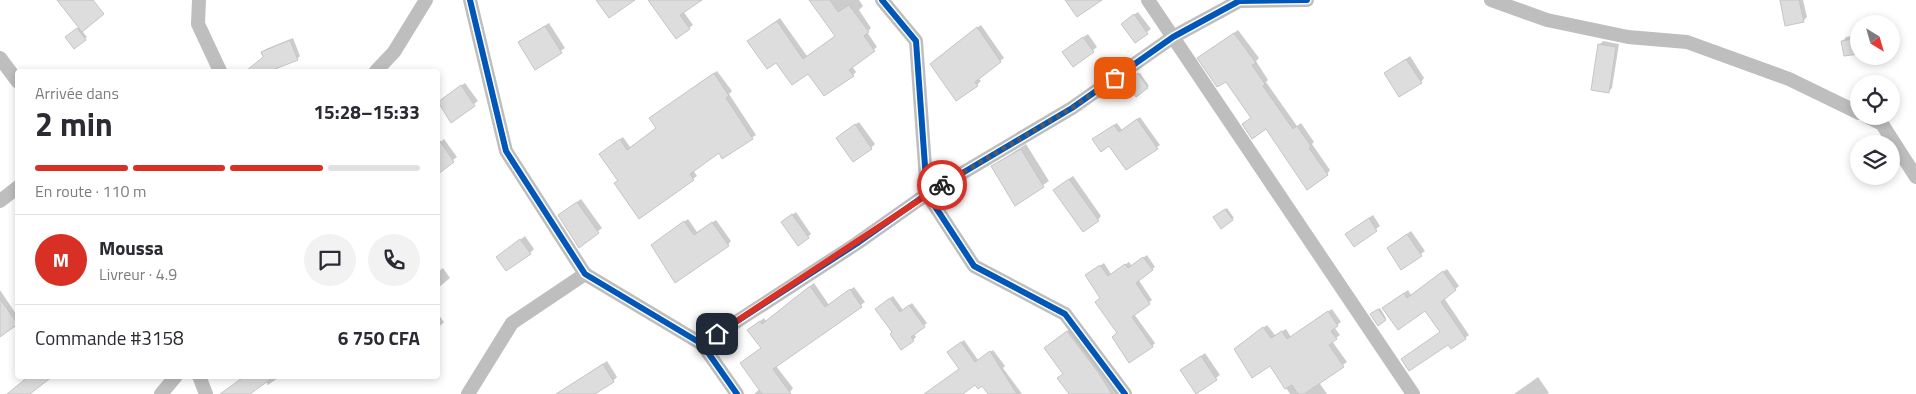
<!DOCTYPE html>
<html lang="fr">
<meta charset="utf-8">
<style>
:root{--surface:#fff;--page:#f2f2f3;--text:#2b2b33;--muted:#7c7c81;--line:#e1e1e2;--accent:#d93025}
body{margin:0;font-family:"Titillium Web",sans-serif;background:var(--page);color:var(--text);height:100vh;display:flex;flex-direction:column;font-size:19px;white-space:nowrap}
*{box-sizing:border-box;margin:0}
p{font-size:16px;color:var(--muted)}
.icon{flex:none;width:28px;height:28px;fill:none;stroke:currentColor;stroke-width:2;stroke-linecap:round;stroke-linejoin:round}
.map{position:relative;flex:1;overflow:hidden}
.sheet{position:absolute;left:15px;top:69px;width:425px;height:310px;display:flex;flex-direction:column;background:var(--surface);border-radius:5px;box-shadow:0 2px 8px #0003}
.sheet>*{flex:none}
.needle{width:32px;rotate:143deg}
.buttons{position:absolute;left:1850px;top:15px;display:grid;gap:10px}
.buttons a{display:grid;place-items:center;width:50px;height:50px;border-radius:50%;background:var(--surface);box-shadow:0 2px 8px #0003;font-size:25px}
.pin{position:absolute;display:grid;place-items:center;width:42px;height:42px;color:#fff;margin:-21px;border-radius:10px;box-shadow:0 2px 8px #0006}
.courier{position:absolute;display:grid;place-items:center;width:50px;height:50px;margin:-25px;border:4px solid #d93025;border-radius:50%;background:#fff;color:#222;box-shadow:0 1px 6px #0007}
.overview em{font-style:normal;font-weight:700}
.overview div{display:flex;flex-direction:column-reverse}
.overview{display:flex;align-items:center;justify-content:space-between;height:85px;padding:0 20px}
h1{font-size:32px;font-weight:700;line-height:38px}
.bar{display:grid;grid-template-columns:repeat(4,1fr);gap:8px 5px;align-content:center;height:60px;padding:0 20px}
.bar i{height:6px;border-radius:4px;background:var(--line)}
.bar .current{background:var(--accent)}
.bar p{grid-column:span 4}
.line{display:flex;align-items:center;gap:12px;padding:0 20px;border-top:1px solid var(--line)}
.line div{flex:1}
.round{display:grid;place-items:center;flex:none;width:52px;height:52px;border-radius:26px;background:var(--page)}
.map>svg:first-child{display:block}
</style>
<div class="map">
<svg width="1916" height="394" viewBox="0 0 1916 394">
<rect width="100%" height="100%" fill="#fff"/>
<!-- shadow -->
<g fill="#0003">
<path d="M650,0h49l-16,11 10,14 -4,3z"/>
<path d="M811,0h48l4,6 -4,4 12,18 -4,4 10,15 -25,19 4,6 -3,3 -45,-3 -31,-11 -25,-23 28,-20 27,38 29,-20z"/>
<path d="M1781,0h22l4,17 -4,4z"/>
<path d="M1138,12l13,17 -16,12 -9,-21z"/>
<path d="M549,23l16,25 -29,20 -12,-29z"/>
<path d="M981,25l23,33 -26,20 3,3 -4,4 -42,-25z"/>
<path d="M79,27l8,10 -12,10 -8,-10z"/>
<path d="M1238,30l21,28 -3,3 12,19 -2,2 31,44 4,-3 13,19 -2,2 18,26 -3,4 -74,-57 -26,-37 -28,-22z"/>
<path d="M1088,34l9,13 -24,19 -6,-18z"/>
<path d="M1859,35v18l-16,-12 3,-4z"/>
<path d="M293,38l7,18 -3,3 -30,12h-20l18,-14 -2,-5 3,-3z"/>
<path d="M1603,41l16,3 -7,44 -3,3 -10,-46z"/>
<path d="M1410,56l14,22 -3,4 -35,-9z"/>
<path d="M717,71l15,20 -3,3 27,41 -33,22 -4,-5 -26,18 4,6 -4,3 -74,1 -18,-26 22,-17 7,10 28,-19 -4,-13z"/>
<path d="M1140,73l9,13 -2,1 -18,-6z"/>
<path d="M465,83l13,18 -26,20 -10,-22z"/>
<path d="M1140,117l20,28 -34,23 -16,-24 -13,-8 20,-13 5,7z"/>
<path d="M859,122l16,22 -4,4 -29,-14z"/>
<path d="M444,139l13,18 -17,13 -2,-3v-23z"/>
<path d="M1026,144l23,37 -33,23 -24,-38z"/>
<path d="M1073,176l28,40 -3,4 -40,-33z"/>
<path d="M581,199l21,29 -23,18 -16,-34z"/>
<path d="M1227,208l7,10 -2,1 -16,-3z"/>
<path d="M796,212l15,22 -3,3 -22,-18z"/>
<path d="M1373,215l7,11 -26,19 -4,-14z"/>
<path d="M688,219l9,13 19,-12 15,21 -3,4h-76z"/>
<path d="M1411,231l14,20 -23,17 -14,-20z"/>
<path d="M525,236l9,13 -4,4 -32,4z"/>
<path d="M1147,255l8,12 -17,12 14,21 -18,14 21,29 -3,3 -34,-14 -17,-34 -15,-23 18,-12 7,11 18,-12 3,4z"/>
<path d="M443,268l7,10 -12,10v-16z"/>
<path d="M1447,269l12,17 -15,12 25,37 -4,3 -24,-6 -16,-23 -37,-5 20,-14 3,5z"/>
<path d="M814,283l15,22 25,-18 11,15 -89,64 17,22 -3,4 -3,2h-33l6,-5 2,-42 -10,-20 12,-9 2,3z"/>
<path d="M0,290l18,27v6l-14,10 -4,-6z"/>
<path d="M893,296l10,14 9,-7 15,20 -13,11 2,3 -3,3 -19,-8 -15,-26z"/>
<path d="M1380,308l6,10 -1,1 -12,-6z"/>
<path d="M1332,309l9,13 -7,5 6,8 -8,6 15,21 -25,18 -2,4 7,10h-37l-19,-30 -32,-18 28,-21 8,10 11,-6 5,8z"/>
<path d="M438,314l6,8 -6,6z"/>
<path d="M1070,329l47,65h-27l-26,-20 -16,-29z"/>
<path d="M964,340l14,20 15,-10 12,16 -2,2 19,26h-33l-7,-10h-6l-15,10h-22l21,-26 -9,-18z"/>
<path d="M1205,353l15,22 -23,17 -15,-22z"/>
<path d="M607,361l10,16 -4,4 -21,13h-32l3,-4z"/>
<path d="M262,376h19l-13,9z"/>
<path d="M1538,377l11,16 -2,1h-33z"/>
</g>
<!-- building -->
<g fill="#ddd" stroke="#c5c5c5">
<path d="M57,0h36l11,14 -22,18z"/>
<path d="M596,0h39l-26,18z"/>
<path d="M648,0h54l-22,15 10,14 -14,10z"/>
<path d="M809,0h21l8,12 11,-7 20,27 -5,4 11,15 -26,19 5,6 -30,20 -16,-22 -16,11 -16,-22 -9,6 -20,-28 30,-20 26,38 32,-23z"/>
<path d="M1065,0h37l-25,17z"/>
<path d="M1780,0h19l5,22 -19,4z"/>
<path d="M1134,14l14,20 -13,9 -14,-19z"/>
<path d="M545,26l17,27 -27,17 -17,-28z"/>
<path d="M977,27l24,35 -26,20 3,4 -22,15 -26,-37z"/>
<path d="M77,28l9,12 -12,9 -9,-12z"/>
<path d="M1234,33l22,30 -4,2 13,19 -2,2 30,43 4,-3 14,20 -2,2 19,27 -21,15 -41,-61 -14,10 -10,-15 9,-6 -25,-36 -9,5 -20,-29z"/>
<path d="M1083,37l11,15 -21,15 -11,-15z"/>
<path d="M1859,38v16l-15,2 -3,-15z"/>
<path d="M290,40l8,20 -28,11h-24l17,-14 -2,-5z"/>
<path d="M1598,44l18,3 -7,46 -18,-3z"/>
<path d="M1406,59l16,24 -23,14 -15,-24z"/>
<path d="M714,73l15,23 -3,2 27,41 -31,20 -3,-6 -29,21 4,6 -55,39 -25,-36 4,-2 -19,-27 21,-15 7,11 29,-22 -7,-10z"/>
<path d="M1138,73l10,15 -12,9 -11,-15z"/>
<path d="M461,85l14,21 -24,17 -13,-21z"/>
<path d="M1137,119l21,30 -32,21 -17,-24 -8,6 -9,-13 22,-14 5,7z"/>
<path d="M855,124l17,25 -19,13 -17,-24z"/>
<path d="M438,138l16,24 -16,12z"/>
<path d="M1021,149l23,38 -29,19 -24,-40z"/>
<path d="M1069,179l30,42 -16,11 -30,-42z"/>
<path d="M577,202l22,31 -20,15 -21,-33z"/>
<path d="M1225,209l8,11 -12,9 -8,-12z"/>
<path d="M792,214l17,24 -11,8 -17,-24z"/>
<path d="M1369,218l8,13 -23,16 -9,-13z"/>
<path d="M684,221l10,14 18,-13 17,24 -54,37 -24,-38z"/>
<path d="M1407,234l15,22 -21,14 -14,-22z"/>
<path d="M520,239l11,15 -25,17 -10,-14z"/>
<path d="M1143,257l10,13 -17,13 14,21 -18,13 21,30 -24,16 -17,-26 5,-4 -22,-31 5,-4 -15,-23 15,-10 8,11 17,-12 3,4z"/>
<path d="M1443,271l13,19 -15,12 25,37 -15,10 -3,-4 -39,26 -8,-12 39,-27 -15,-21 -27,19 -16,-22 22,-15 3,5z"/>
<path d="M810,286l15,21 25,-18 12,18 -89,62 18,25h-29l-22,-31 21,-15 -14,-18 13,-9 2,3z"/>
<path d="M890,298l10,14 9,-7 16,22 -14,10 3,4 -13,9 -11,-16 2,-2 -17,-23z"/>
<path d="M0,299l18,25 -18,13z"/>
<path d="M1378,309l8,11 -8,6 -8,-12z"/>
<path d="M1328,311l10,15 -7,5 6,8 -8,6 15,22 -40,27h-6l-6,-9 -7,4 -15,-23 -18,12 -18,-29 29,-22 8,11 11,-7 5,8z"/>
<path d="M1067,331l31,41 14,22h-43l-12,-16 6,-4 -19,-26z"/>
<path d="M961,342l14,20 15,-11 27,43h-29l-6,-8 -4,3 -3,-4 -12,9h-39l35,-25 -12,-17z"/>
<path d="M1201,356l16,24 -21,14 -16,-24z"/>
<path d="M603,364l11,18 -19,12h-39z"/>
<path d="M29,376h24l-23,18h-23z"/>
<path d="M245,376h30l-25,18h-30z"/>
</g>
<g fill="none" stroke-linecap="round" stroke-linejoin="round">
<!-- minor -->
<g stroke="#bebebe" stroke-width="14">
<path d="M199,0l-1,24 22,47"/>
<path d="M470,0l36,151 79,123 117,70 35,50"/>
<path d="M882,0l34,41 11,153 47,72 91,48 60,80"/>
<path d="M1148,0l265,394"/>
<path d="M1491,0l56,20 81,17 59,5 102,37 70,34"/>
<path d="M0,58l18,24"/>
<path d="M376,71l18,-19 32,-52"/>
<path d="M1866,116l16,8 34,53"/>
<path d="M0,201l18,-14"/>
<path d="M702,344l154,-100 71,-50 145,-86 101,-71 66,-36 68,-1"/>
<path d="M199,376l7,18"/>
<path d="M161,394l15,-18"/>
<path d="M468,394l44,-71 73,-49"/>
</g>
<!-- cycleway casing -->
<g stroke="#fff" stroke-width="9">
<g id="cycleway">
<path d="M470,0l36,151 79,123 117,70 35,50"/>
<path d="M882,0l34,41 11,153 47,72 91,48 60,80"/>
<path d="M702,344l154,-100 71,-50 145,-86 101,-71 66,-36 68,-1"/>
</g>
</g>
<!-- cycleway -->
<use href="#cycleway" stroke="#0057b8" stroke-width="6"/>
</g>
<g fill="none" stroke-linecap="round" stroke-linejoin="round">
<!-- done -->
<path stroke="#595959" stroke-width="5" stroke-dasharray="0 9" d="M942,185l130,-77 43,-30"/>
<!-- route -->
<path stroke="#d93025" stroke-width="6" d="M717,334l225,-149"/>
</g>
</svg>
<div class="buttons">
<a><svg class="needle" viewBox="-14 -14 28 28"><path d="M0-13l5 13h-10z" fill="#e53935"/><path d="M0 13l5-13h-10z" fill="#7c7c81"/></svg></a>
<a><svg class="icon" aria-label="locate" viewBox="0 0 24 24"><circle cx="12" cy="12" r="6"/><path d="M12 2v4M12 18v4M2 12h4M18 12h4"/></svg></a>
<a><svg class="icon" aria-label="layers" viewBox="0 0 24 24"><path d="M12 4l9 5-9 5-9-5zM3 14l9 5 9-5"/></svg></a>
</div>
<div class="pin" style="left:1115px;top:78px;background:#ea580c"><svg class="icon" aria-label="bag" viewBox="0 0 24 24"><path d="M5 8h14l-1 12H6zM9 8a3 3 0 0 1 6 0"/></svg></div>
<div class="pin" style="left:717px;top:334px;background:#1f2937"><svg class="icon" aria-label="home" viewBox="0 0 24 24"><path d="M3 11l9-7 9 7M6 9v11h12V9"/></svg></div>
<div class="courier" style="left:942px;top:185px"><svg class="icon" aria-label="bike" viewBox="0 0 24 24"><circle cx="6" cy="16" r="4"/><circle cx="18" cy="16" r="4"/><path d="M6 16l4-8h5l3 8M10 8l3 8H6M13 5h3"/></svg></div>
<section class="sheet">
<div class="overview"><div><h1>2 min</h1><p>Arrivée dans</p></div><em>15:28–15:33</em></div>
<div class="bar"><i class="current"></i><i class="current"></i><i class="current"></i><i></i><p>En route · 110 m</p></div>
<div class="line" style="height:90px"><b class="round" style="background:var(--accent);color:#fff">M</b><div><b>Moussa</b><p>Livreur · 4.9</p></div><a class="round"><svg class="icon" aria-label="chat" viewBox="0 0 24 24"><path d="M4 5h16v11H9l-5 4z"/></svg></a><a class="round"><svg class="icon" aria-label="phone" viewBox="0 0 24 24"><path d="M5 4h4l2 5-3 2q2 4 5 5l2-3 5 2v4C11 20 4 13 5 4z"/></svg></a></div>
<div class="line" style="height:65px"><div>Commande #3158</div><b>6 750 CFA</b></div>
</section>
</div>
